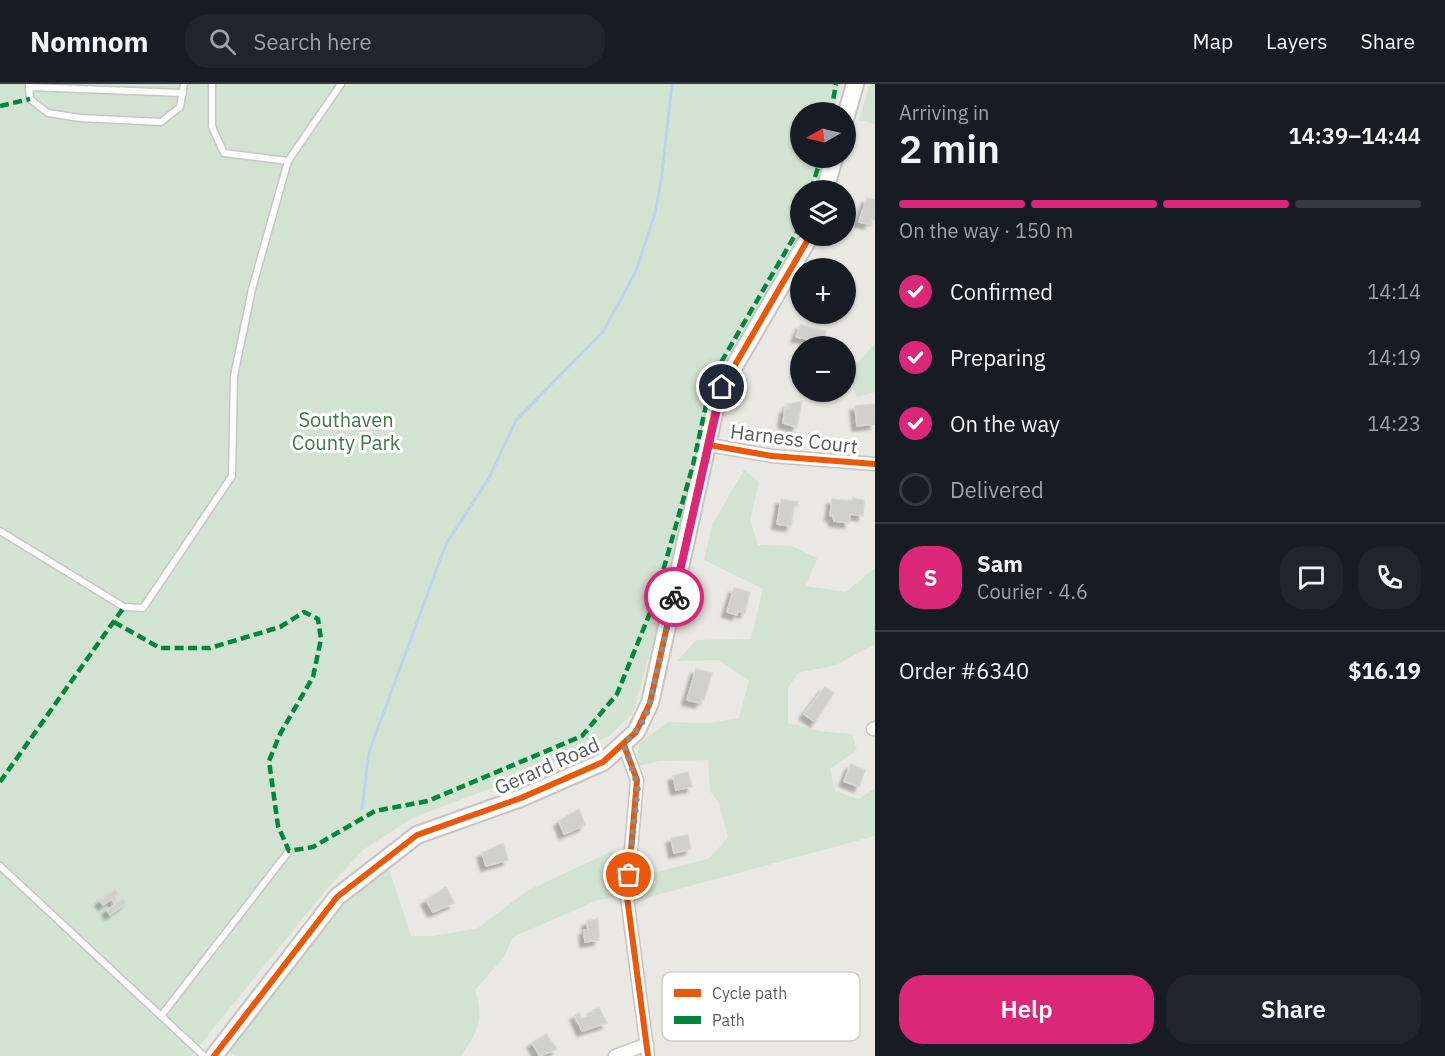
<!DOCTYPE html>
<meta charset="utf-8">
<style>
:root{--surface:#171b24;--page:#20242c;--text:#f1f3f6;--muted:#9ea1a6;--line:#363941;--accent:#db2777}
body{margin:0;font-family:"IBM Plex Sans",sans-serif;background:var(--page);color:var(--text);height:100vh;display:flex;flex-direction:column;font-size:22px;white-space:nowrap}
*{box-sizing:border-box;margin:0}
p{font-size:20px;color:var(--muted)}
.icon{flex:none;width:33px;height:33px;fill:none;stroke:currentColor;stroke-width:2;stroke-linecap:round;stroke-linejoin:round}
.map{position:relative;flex:1;overflow:hidden}
.sheet{display:flex;flex-direction:column;background:var(--surface);width:570px}
.sheet>*{flex:none}
.needle{width:39px;rotate:262deg}
.buttons{position:absolute;left:790px;top:18px;display:grid;gap:12px}
.buttons a{display:grid;place-items:center;width:66px;height:66px;border-radius:50%;background:var(--surface);box-shadow:0 2px 4px #0004;font-size:30px}
.pin{position:absolute;display:grid;place-items:center;width:51px;height:51px;color:#fff;margin:-26px;border:3px solid #fff;border-radius:50%;box-shadow:0 2px 6px #0007}
.courier{position:absolute;display:grid;place-items:center;width:60px;height:60px;margin:-30px;border:4px solid #db2777;border-radius:50%;background:#fff;color:#222;box-shadow:0 2px 8px #0007}
.headline em{font-style:normal;font-weight:600}
.headline div{display:flex;flex-direction:column-reverse}
.headline{display:flex;align-items:center;justify-content:space-between;height:102px;padding:0 24px}
h1{font-size:39px;font-weight:600;line-height:45px}
.bar{display:grid;grid-template-columns:repeat(4,1fr);gap:9px 6px;align-content:center;height:72px;padding:0 24px}
.bar i{height:8px;border-radius:4px;background:var(--line)}
.bar .active{background:var(--accent)}
.bar p{grid-column:span 4}
.line{display:flex;align-items:center;gap:15px;padding:0 24px;border-top:2px solid var(--line)}
.line div{flex:1}
.round{display:grid;place-items:center;flex:none;width:63px;height:63px;border-radius:24px;background:var(--page)}
ol{padding:0 24px;list-style:none}
li{display:flex;align-items:center;gap:18px;height:66px}
li p{margin-inline-start:auto}
li .icon{padding:6px;border-radius:50%;background:var(--accent);color:#fff;stroke-width:4}
li:last-child{color:var(--muted)}
li i{width:33px;height:33px;border:3px solid var(--line);border-radius:50%}
.primary-button{display:flex;gap:12px;margin-top:auto;padding:12px 24px}
.primary-button a{flex:1;height:69px;border-radius:24px;background:var(--accent);color:#fff;font-size:24px;font-weight:600;line-height:69px;text-align:center}
.primary-button a+a{background:var(--page);color:var(--text)}
header{display:flex;align-items:center;gap:36px;box-sizing:border-box;height:84px;padding:0 30px;background:var(--surface);border-bottom:2px solid var(--line)}
header strong{font-size:28px}
nav{display:flex;gap:33px;margin-inline-start:auto;font-size:21px}
.search{width:420px;height:54px;background:var(--page);display:flex;align-items:center;gap:15px;box-sizing:border-box;padding:0 21px;border-radius:24px;color:var(--muted);font-size:22px}
main{display:flex;flex:1;min-height:0}
.map>svg:first-child{display:block}
</style>
<header>
<strong>Nomnom</strong>
<div class="search"><svg class="icon" aria-label="search" viewBox="0 0 24 24"><circle cx="10" cy="10" r="6"/><path d="M15 15l6 6"/></svg>Search here</div>
<nav><a>Map</a><a>Layers</a><a>Share</a></nav>
</header>
<main>
<div class="map">
<svg width="875" height="972" viewBox="0 0 875 972">
<defs>
<filter id="shadow"><feDropShadow dx="-5" dy="5" stdDeviation="1.5" flood-color="#0004"/></filter>
</defs>
<rect width="100%" height="100%" fill="#e9e8e3"/>
<!-- green -->
<g fill="#d3e3d2">
<path d="M0,0h841l-8,28h-32v46h19l-9,32h-10v30l-18,42 -32,56 -37,55 -12,43 -37,183 -32,114 -23,22 -60,31 -138,52 -49,32 -38,41 -134,165h-191z"/>
<path d="M870,0h5v40l-16,-4z"/>
<path d="M875,259v49l-18,5 -9,-23z"/>
<path d="M744,386l15,12 -9,38 8,25 34,1 25,12 -11,28 40,6 29,-24v76l-39,21 -38,8 -10,15v35l32,8 32,3 5,16 -27,19 5,22 24,8 16,-11v48l-240,65 4,-24 71,-19 18,-21 -9,-34 -9,-12 -2,-31 -48,1 -23,5 2,-23 29,-21 40,1 31,-5 10,-38 -31,-20 -41,1 19,-21 55,-1 12,-50 -59,-29 8,-35z"/>
<path d="M612,767l5,46 -19,3 -85,37 -9,20 -29,33c10,29 2,42 -14,66h-226l-7,-5 115,-150 45,-35 23,70h22l45,-8 49,-37z"/>
</g>
<g fill="none" stroke-linecap="round" stroke-linejoin="round">
<!-- stream -->
<path stroke="#bcd3ee" stroke-width="3" d="M362,725l7,-57 77,-208 43,-66 27,-58 87,-88 33,-61 19,-58 6,-31 11,-98"/>
</g>
<!-- building -->
<g fill="#cfcfcc" stroke="#d8d7d2" stroke-width="1.5" filter="url(#shadow)">
<path d="M867,114l8,2v20l-4,-1 -2,5 -10,-2z"/>
<path d="M801,241l25,6 -2,11 -28,-5z"/>
<path d="M802,317l-5,26 -14,-4 2,-15h4l-1,-4z"/>
<path d="M875,320v20l-18,2 -2,-20z"/>
<path d="M853,414l11,2 -1,16 -13,-2 -1,9 -15,-2 -1,-5h-3l2,-17 20,2z"/>
<path d="M781,415l17,3 -1,5 -3,-1 -3,20 -14,-2z"/>
<path d="M734,504l16,4 -5,21 -7,-2 -1,4 -10,-3z"/>
<path d="M696,585l16,4 -8,27 -3,-1 -1,4 -13,-3z"/>
<path d="M825,603l9,6 -19,29 -11,-8z"/>
<path d="M851,680l14,6 -6,17 -15,-6z"/>
<path d="M688,688l4,15 -16,3 -3,-14z"/>
<path d="M579,725l6,16 -21,9 -5,-13z"/>
<path d="M688,751l3,14 -17,4 -3,-15z"/>
<path d="M503,759l5,17 -22,6 -4,-13z"/>
<path d="M446,803l8,16 -21,9 -7,-12z"/>
<path d="M115,805l4,5 -4,2 2,4 -3,2 -2,-3 -9,6 -3,-4z"/>
<path d="M123,815l3,4 -16,12 -3,-5z"/>
<path d="M598,835l1,21 -14,2 -1,-12h4l-1,-9z"/>
<path d="M599,924l8,15 -25,8 -7,-16 4,-2 2,6 13,-5 -1,-4z"/>
<path d="M546,950l11,15 -17,7 -8,-13z"/>
</g>
<g fill="none" stroke-linecap="round" stroke-linejoin="round">
<!-- lane casing -->
<g stroke="#c6c6c5" stroke-width="9">
<g id="lane">
<path d="M29,0l1,15 18,14 32,5 81,4 19,-15 4,-23"/>
<path d="M212,0v43l12,26 64,8"/>
<path d="M29,3l154,6"/>
<path d="M0,447l124,76 19,1 89,-132 2,-100 18,-87 36,-128 53,-77"/>
<path d="M0,782l204,190"/>
<path d="M161,932l128,-165"/>
</g>
</g>
<!-- street casing -->
<g stroke="#c6c6c5" stroke-width="15">
<g id="street">
<path d="M709,361l63,11 103,8"/>
<path d="M873,645l2,-1"/>
<path d="M624,661l13,35 -10,117 21,159"/>
<path d="M615,972l32,-12"/>
</g>
</g>
<!-- secondary casing -->
<g stroke="#c5c5c3" stroke-width="20">
<g id="secondary">
<path d="M846,32l9,-32"/>
<path d="M825,106l9,-32"/>
<path d="M214,972l123,-159 80,-62 104,-37 82,-36 33,-30 14,-29 67,-303 11,-23 82,-141"/>
</g>
</g>
<!-- lane -->
<use href="#lane" stroke="#fcfcfb" stroke-width="6"/>
<!-- street -->
<use href="#street" stroke="#fcfcfb" stroke-width="12"/>
<!-- secondary -->
<use href="#secondary" stroke="#fcfcfb" stroke-width="16"/>
<!-- quiet -->
<g stroke="#00873e" stroke-width="4.5" stroke-dasharray="9 4.5" stroke-linecap="butt">
<path d="M0,22l30,-7"/>
<path d="M831,28l5,-28"/>
<path d="M811,106l10,-32"/>
<path d="M114,538l46,26h50l70,-21 24,-15 14,7 3,20 -8,38 -33,57 -11,27 9,65 11,25 24,-4 62,-36 53,-10 154,-65 35,-42 37,-91 39,-138 19,-87 89,-153"/>
<path d="M0,698l124,-175"/>
</g>
<!-- cycleway casing -->
<g stroke="#fff" stroke-width="10">
<g id="cycleway">
<path d="M709,361l63,11 103,8"/>
<path d="M624,661l13,35 -10,117 21,159"/>
<path d="M214,972l123,-159 80,-62 104,-37 82,-36 33,-30 14,-29 67,-303 11,-23 82,-141"/>
</g>
</g>
<!-- cycleway -->
<use href="#cycleway" stroke="#e8590c" stroke-width="6"/>
</g>
<g fill="none" stroke-linecap="round" stroke-linejoin="round">
<!-- done -->
<path stroke="#8c8d8e" stroke-width="6" stroke-dasharray="0 10.8" d="M629,791l9,-88 -14,-42 21,-26 5,-16 24,-106"/>
<!-- route -->
<path stroke="#db2777" stroke-width="8" d="M674,513l48,-210"/>
</g>
<g text-anchor="middle" stroke-width="6" stroke-linejoin="round" paint-order="stroke">
<!-- park labels -->
<g font-size="20" fill="#3e7b48" stroke="#fff">
<text x="346" y="343">Southaven<tspan x="346" dy="23">County Park</tspan></text>
</g>
<!-- street labels -->
<g font-size="20" fill="#5a5c60" stroke="#fff">
<text transform="translate(794 355) rotate(7)" y="7">Harness Court</text>
<text transform="translate(547 682) rotate(-24)" y="7">Gerard Road</text>
</g>
</g>
<!-- legend -->
<rect x="662" y="888" width="198" height="69" rx="9" fill="#fff" stroke="#cececf" stroke-width="1.5"/>
<rect x="674" y="905" width="27" height="8" fill="#e8590c"/>
<rect x="674" y="932" width="27" height="8" fill="#00873e"/>
<g font-size="16" fill="#5a5c60">
<text x="712" y="915">Cycle path</text>
<text x="712" y="942">Path</text>
</g>
</svg>
<div class="buttons">
<a><svg class="needle" viewBox="-14 -14 28 28"><path d="M0-13l5 13h-10z" fill="#e53935"/><path d="M0 13l5-13h-10z" fill="#9ea1a6"/></svg></a>
<a><svg class="icon" aria-label="layers" viewBox="0 0 24 24"><path d="M12 4l9 5-9 5-9-5zM3 14l9 5 9-5"/></svg></a>
<a>+</a>
<a>−</a>
</div>
<div class="pin" style="left:629px;top:791px;background:#ea580c"><svg class="icon" aria-label="bag" viewBox="0 0 24 24"><path d="M5 8h14l-1 12H6zM9 8a3 3 0 0 1 6 0"/></svg></div>
<div class="pin" style="left:722px;top:303px;background:#1f2937"><svg class="icon" aria-label="home" viewBox="0 0 24 24"><path d="M3 11l9-7 9 7M6 9v11h12V9"/></svg></div>
<div class="courier" style="left:674px;top:513px"><svg class="icon" aria-label="bike" viewBox="0 0 24 24"><circle cx="6" cy="16" r="4"/><circle cx="18" cy="16" r="4"/><path d="M6 16l4-8h5l3 8M10 8l3 8H6M13 5h3"/></svg></div>
</div>
<section class="sheet">
<div class="headline"><div><h1>2 min</h1><p>Arriving in</p></div><em>14:39–14:44</em></div>
<div class="bar"><i class="active"></i><i class="active"></i><i class="active"></i><i></i><p>On the way · 150 m</p></div>
<ol>
<li><svg class="icon" aria-label="check" viewBox="0 0 24 24"><path d="M5 12l5 5 9-10"/></svg>Confirmed<p>14:14</p></li>
<li><svg class="icon" aria-label="check" viewBox="0 0 24 24"><path d="M5 12l5 5 9-10"/></svg>Preparing<p>14:19</p></li>
<li><svg class="icon" aria-label="check" viewBox="0 0 24 24"><path d="M5 12l5 5 9-10"/></svg>On the way<p>14:23</p></li>
<li><i></i>Delivered</li>
</ol>
<div class="line" style="height:108px"><b class="round" style="background:var(--accent);color:#fff">S</b><div><b>Sam</b><p>Courier · 4.6</p></div><a class="round"><svg class="icon" aria-label="chat" viewBox="0 0 24 24"><path d="M4 5h16v11H9l-5 4z"/></svg></a><a class="round"><svg class="icon" aria-label="phone" viewBox="0 0 24 24"><path d="M5 4h4l2 5-3 2q2 4 5 5l2-3 5 2v4C11 20 4 13 5 4z"/></svg></a></div>
<div class="line" style="height:78px"><div>Order #6340</div><b>$16.19</b></div>
<div class="primary-button"><a>Help</a><a>Share</a></div>
</section>
</main>
